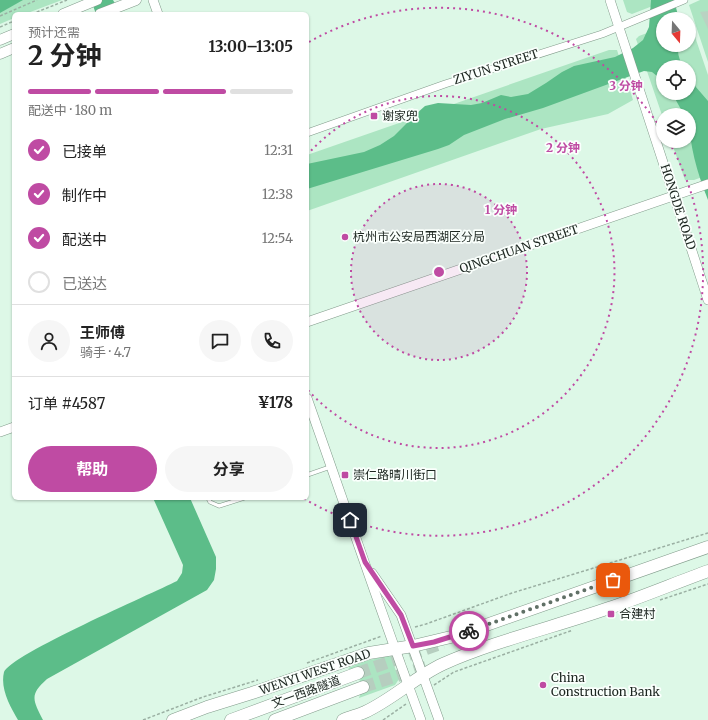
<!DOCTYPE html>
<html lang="zh">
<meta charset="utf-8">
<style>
:root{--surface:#fff;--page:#f6f6f6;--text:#222;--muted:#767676;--line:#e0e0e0;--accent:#bf4ba3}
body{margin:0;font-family:Merriweather,"Noto Sans SC",serif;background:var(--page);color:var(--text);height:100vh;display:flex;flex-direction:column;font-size:15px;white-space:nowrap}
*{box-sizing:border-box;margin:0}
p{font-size:13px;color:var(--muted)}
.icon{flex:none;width:22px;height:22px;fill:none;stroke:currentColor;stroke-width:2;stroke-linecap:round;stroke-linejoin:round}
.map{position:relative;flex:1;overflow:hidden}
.drawer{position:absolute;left:12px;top:12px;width:297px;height:488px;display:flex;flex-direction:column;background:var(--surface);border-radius:6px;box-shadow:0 1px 3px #0004}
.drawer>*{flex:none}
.needle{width:26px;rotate:161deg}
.tools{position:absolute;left:656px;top:12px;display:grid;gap:8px}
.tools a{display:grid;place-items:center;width:40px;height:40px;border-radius:50%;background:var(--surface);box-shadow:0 1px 3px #0004;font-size:20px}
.pin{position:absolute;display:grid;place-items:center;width:34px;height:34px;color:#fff;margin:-17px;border-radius:8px;box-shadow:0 2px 6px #0006}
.courier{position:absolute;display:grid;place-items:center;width:40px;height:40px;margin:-20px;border:3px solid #bf4ba3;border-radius:50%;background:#fff;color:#222;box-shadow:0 1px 5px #0007}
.headline em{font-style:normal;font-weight:700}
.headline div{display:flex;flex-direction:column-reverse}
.headline{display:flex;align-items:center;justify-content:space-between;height:68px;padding:0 16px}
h1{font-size:26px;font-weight:700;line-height:30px}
.bar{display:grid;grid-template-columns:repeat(4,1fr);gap:6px 4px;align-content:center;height:48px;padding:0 16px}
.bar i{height:5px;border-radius:3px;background:var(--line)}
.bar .on{background:var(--accent)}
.bar p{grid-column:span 4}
.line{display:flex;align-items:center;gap:10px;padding:0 16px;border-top:1px solid var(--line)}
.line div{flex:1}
.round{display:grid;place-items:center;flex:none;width:42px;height:42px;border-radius:21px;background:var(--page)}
ol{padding:0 16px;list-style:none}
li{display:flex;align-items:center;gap:12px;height:44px}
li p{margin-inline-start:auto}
li .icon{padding:4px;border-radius:50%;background:var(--accent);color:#fff;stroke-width:4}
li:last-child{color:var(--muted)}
li i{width:22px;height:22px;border:2px solid var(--line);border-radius:50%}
.action{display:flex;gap:8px;margin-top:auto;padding:8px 16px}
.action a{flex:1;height:46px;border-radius:24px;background:var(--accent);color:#fff;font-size:16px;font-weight:700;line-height:46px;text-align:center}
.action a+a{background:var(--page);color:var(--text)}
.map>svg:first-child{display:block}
</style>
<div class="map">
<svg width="708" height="720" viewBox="0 0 708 720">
<rect width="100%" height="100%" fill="#ddf8e7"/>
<!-- green -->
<g fill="#ace5c2" fill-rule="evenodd">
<path d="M0,0h62l-37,14h-11v4l-14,6z"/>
<path d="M623,0h45l-36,14 -5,-2z"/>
<path d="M700,0h8v62l-19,-57z"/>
<path d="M689,19l19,56v100l-14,5h-9l-14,-39h18v-26h-26v3l-27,-79 3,-3 24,-9v18h26zM663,67h26v26h-26z"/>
<path d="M609,50h8l16,50 -25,14 -67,15 -234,82v-56z"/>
<path d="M388,656l3,1 8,22 -4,6 -36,13c5,-14 1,-23 -11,-30l17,-7z"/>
</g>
<!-- water -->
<g fill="#5cbd89">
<path d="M0,0h23l-23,13z"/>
<path d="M91,0h22l8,14h-25z"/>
<path d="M651,0h23l5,19h-16v26h16c-3,7 1,15 4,22h-20v14l-11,-9 -8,-1 -101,37 -38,11 -41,16 -15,10 -11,4 -131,40v-25l57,-12 16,-7 14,-9 22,-22 9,-8 13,-3 33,2 11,-2 19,-8 10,2 17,-3 18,-11 16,-11 12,-6 41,-9 18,-9 10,-8 6,-13z"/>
<path d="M689,79l19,22v99c-11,-28 -19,-55 -19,-85h-5l-12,-22h17z"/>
<path d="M153,498h37l26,59v12l-2,11 -7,10 -160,89c-18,16 -14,21 -4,41h-25c-8,-14 -18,-31 -14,-48 8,-18 147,-78 173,-91l5,-8 1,-8z"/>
</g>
<!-- building -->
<path fill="#b9d3c2" d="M708,11v18l-8,-17z"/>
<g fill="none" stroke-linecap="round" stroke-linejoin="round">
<!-- trunk-tunnel -->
<g stroke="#b6cebf" stroke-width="12" stroke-dasharray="12 6" stroke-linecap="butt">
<path d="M358,673l85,-30"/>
<path d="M363,687l68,-22"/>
</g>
<!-- service casing -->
<g stroke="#829b8b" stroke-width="4.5">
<g id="service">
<path d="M307,475l23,-8"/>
<path d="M208,498l2,4 9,4 25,-8"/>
</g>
</g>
<!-- minor casing -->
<g stroke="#829b8b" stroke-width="8">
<path id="minor" d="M307,133l138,-49 157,-50 82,-34"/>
</g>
<!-- tertiary casing -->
<g stroke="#829b8b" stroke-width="10">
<g id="tertiary">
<path d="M153,0l5,14"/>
<path d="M610,0l98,300"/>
<path d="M307,322l401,-138"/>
<path d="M307,398c38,107 74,215 114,322"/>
<path d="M0,432l14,-5"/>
<path d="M372,573l29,42 38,105"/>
</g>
</g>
<!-- secondary casing -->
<g stroke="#829b8b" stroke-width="11">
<g id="secondary">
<path d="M63,14l34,-14"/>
<path d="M100,14l36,-14"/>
<path d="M0,40l14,-6"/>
<path d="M0,54l14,-6"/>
</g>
</g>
<!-- primary casing -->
<g stroke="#829b8b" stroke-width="13">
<g id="primary">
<path d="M173,720l34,-13 45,-14 117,-40 44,-7 42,-10 253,-89"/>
<path d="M343,720c7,-3 15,-5 22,-8 28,-13 50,-35 78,-48 52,-23 111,-37 166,-56 33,-11 66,-25 99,-37"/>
</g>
</g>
<!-- trunk casing -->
<g stroke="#829b8b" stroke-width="13">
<g id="trunk">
<path d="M231,720l127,-47"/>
<path d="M275,720l88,-33"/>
</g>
</g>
<!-- path -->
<g stroke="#9aafa2" stroke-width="1.5" stroke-dasharray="3 2" stroke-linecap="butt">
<path d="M32,14l35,-14"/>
<path d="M0,16l37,-16"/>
<path d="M0,27l14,-6"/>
<path d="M660,600l48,-16"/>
<path d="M415,627l11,-3 86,-31 196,-60"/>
<path d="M307,663l75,-27"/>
<path d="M434,685l20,-13 119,-42"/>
<path d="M143,720l60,-23 55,-17"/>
<path d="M383,720l23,-16"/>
</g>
<!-- service -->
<use href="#service" stroke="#fff" stroke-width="3.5"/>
<!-- minor -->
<use href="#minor" stroke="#fff" stroke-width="7"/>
<!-- tertiary -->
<use href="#tertiary" stroke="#fff" stroke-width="9"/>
<!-- secondary -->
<use href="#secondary" stroke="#fff" stroke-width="10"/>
<!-- primary -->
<use href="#primary" stroke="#fff" stroke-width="12"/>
<!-- trunk -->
<use href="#trunk" stroke="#fff" stroke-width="12"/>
</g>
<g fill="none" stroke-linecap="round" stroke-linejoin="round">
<!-- done -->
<path stroke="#607066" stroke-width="4" stroke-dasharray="0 7.2" d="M469,631l144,-51"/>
<!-- route -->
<path stroke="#bf4ba3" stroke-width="5" d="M350,520l15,42 36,53 12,31 21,-4 35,-11"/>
</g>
<!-- distance rings -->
<circle cx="439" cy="272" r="88" fill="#bf4ba3" fill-opacity=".12"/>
<g fill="none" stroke="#bf4ba3" stroke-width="2" stroke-dasharray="2 4">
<circle cx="439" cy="272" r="88"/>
<path d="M307 155A176 176 0 1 1 307 389"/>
<path d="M309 42A264 264 0 0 1 663 132M669 142A264 264 0 0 1 303 498"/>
</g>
<!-- markers -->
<g fill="#bf4ba3" stroke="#fafffc" stroke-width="1.5">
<rect x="370" y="112" width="8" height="8" rx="2"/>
<circle cx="345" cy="237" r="4"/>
<rect x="341" y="471" width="8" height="8" rx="2"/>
<rect x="607" y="610" width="8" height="8" rx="2"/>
<circle cx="543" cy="685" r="4"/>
</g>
<g text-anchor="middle" stroke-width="3.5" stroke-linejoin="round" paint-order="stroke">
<!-- street labels -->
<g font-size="12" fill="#1c2620" stroke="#fafffc">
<text transform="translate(496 67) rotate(-18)" y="4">ZIYUN STREET</text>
<text transform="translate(678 207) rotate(72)" y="4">HONGDE ROAD</text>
<text transform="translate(519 249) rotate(-19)" y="4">QINGCHUAN STREET</text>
<text transform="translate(315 672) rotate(-19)" y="4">WENYI WEST ROAD</text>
<text transform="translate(306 692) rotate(-20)" y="4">文一西路隧道</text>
</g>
<!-- poi labels -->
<g font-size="12" fill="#1c2620" stroke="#fafffc" text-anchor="start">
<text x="382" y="120">谢家兜</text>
<text x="353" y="241">杭州市公安局西湖区分局</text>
<text x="353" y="479">崇仁路晴川街口</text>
<text x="619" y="618">合建村</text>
<text x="551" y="682">China<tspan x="551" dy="14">Construction Bank</tspan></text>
</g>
</g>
<circle cx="439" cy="272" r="6" fill="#bf4ba3" stroke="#fafffc" stroke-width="2"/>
<g font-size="12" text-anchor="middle" font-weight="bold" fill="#bf4ba3" stroke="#fafffc" stroke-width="3.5" stroke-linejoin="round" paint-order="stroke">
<text x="626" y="90">3 分钟</text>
<text x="563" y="152">2 分钟</text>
<text x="501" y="214">1 分钟</text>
</g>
</svg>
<div class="tools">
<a><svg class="needle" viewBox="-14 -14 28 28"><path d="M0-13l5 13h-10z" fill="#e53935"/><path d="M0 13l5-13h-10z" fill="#767676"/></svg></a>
<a><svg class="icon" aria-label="locate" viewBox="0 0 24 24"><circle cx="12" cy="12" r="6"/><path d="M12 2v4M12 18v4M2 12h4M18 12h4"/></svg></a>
<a><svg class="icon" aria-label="layers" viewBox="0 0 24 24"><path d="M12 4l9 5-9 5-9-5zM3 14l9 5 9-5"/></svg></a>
</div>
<div class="pin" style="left:613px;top:580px;background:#ea580c"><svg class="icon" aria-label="bag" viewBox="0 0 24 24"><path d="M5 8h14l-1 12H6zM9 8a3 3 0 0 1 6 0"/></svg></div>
<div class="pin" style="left:350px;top:520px;background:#1f2937"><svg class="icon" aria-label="home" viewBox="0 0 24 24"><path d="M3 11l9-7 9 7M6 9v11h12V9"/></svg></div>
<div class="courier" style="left:469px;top:631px"><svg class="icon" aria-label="bike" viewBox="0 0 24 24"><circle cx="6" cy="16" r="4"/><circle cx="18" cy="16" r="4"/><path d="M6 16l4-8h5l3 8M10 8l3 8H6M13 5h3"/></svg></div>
<section class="drawer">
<div class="headline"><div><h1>2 分钟</h1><p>预计还需</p></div><em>13:00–13:05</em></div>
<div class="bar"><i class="on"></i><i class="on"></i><i class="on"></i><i></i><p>配送中 · 180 m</p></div>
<ol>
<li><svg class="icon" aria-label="check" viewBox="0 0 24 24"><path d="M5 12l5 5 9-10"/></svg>已接单<p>12:31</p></li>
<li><svg class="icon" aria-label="check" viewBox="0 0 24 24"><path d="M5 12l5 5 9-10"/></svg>制作中<p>12:38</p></li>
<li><svg class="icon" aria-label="check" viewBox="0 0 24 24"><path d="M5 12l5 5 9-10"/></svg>配送中<p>12:54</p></li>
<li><i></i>已送达</li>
</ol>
<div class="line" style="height:72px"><a class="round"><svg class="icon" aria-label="person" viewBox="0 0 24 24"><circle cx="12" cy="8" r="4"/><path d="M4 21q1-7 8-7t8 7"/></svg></a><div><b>王师傅</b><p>骑手 · 4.7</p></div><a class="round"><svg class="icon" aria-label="chat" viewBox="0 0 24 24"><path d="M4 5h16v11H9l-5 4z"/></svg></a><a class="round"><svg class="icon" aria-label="phone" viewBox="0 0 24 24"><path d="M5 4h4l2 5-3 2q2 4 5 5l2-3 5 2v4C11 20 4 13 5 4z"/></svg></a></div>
<div class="line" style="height:52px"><div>订单 #4587</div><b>¥178</b></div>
<div class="action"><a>帮助</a><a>分享</a></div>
</section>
</div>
